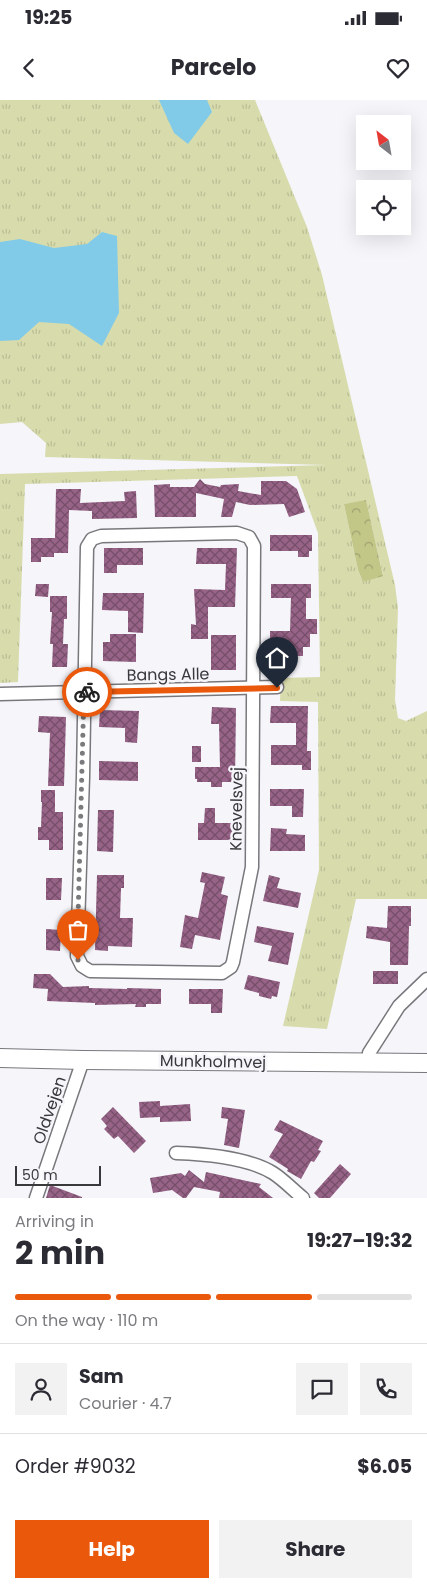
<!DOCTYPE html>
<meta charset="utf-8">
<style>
:root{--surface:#fff;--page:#f2f2f3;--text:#2b2b33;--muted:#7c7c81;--line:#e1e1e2;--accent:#ea580c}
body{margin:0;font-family:Poppins,sans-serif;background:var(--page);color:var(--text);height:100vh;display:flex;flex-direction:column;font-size:19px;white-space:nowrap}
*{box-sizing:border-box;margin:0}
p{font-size:16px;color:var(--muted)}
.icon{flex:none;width:28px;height:28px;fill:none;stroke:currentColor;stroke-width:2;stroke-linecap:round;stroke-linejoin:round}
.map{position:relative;height:1098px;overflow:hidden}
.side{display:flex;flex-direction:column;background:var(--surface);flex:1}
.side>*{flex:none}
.needle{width:32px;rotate:329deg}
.tools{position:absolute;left:356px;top:15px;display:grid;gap:10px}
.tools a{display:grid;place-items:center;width:55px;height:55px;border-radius:0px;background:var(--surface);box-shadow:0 5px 20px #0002;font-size:25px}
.scale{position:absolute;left:15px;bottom:12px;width:86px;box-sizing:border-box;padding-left:5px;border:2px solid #39393b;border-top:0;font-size:14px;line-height:18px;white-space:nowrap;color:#39393b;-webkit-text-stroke:4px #f5f5fa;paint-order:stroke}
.pin{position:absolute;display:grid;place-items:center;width:42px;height:42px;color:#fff;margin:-51px -21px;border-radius:50% 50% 50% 0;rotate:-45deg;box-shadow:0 0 5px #0007}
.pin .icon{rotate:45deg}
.courier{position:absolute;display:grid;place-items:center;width:50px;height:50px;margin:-25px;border:4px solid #ea580c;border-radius:50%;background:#fff;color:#222;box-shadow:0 1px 6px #0007}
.overview em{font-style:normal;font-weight:700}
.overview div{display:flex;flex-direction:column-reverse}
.overview{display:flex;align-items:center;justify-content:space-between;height:85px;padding:0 15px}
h1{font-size:32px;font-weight:700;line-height:38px}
.bar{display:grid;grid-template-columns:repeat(4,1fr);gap:8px 5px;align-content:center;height:60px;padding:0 15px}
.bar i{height:6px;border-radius:4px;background:var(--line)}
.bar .active{background:var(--accent)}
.bar p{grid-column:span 4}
.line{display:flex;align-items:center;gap:12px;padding:0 15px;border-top:1px solid var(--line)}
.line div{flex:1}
.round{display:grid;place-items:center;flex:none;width:52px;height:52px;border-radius:0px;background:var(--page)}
.action{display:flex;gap:10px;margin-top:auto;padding:10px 15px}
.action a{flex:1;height:58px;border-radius:0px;background:var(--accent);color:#fff;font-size:20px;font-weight:700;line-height:58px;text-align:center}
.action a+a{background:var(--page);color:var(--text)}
.status{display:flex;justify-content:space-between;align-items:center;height:35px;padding:0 25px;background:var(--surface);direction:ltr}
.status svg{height:14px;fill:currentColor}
header{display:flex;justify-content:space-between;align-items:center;height:65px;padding:0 15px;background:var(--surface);font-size:22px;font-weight:700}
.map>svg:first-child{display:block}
</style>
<div class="status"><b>19:25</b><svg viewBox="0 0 49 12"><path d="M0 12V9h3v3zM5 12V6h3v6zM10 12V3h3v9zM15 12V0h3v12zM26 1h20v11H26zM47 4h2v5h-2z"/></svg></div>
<header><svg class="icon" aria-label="back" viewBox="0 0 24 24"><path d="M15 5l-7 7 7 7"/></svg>Parcelo<svg class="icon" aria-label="heart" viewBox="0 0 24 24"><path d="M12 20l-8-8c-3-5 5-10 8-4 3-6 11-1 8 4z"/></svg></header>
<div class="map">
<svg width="427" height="1098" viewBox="0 0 427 1098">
<defs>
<pattern id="grass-tufts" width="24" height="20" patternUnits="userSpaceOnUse" patternTransform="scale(1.25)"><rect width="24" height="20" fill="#d8dcac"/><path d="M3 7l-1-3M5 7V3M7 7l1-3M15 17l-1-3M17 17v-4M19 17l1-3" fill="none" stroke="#babe95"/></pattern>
<pattern id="forest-crowns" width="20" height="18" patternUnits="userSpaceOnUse" patternTransform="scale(1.25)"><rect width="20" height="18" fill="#c2c687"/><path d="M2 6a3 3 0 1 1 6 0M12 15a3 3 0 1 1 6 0" fill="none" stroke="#9fa270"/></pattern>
<pattern id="building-cross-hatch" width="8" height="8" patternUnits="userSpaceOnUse" patternTransform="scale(1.25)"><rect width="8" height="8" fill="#976387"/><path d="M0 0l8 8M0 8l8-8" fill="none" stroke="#764e6a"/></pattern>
</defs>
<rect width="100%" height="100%" fill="#f5f5fa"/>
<!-- grass -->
<path fill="url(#grass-tufts)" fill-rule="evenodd" d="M0,0h255l52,127 15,48 73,310 3,23 -3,92 3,18 8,3 21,-10v188h-71l-29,130 -44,-3 36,-156 -1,-168 -38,-1 1,-23 39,-1 -2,-144 -21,-57 -272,8 -7,198 -18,1v-209l326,-9 -281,-8 1,-14 -24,-21 -22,2zM366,401l17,74 -20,7 -5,-12 -14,-66z"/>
<!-- forest -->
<path fill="url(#forest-crowns)" d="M366,400l17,76 -20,6 -5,-12 -14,-66z"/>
<!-- water -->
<g fill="#82cbe8">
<path d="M159,0h48l5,12 -24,32 -14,-11z"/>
<path d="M102,132l15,4 2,77 -17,33 -33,-22 -30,-2 -20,18 -19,1v-99l20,-3 34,9 33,-4z"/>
</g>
<!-- building -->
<g fill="url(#building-cross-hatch)">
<path d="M200,379l5,5 15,3 1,-2 18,-1 -1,7 23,4v-14h25l11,8 8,23 -16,5 -5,-13 -34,1 -14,-3 -4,15h-11l3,-18 -28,-6v24h-41l-1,-32 16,-1v3h24z"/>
<path d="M56,389h25l-1,14 45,-2 -1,-9 12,-1 1,27 -45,1v-8l-23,-1 -1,43h-14v4h-13v5h-10v-24h24z"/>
<path d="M270,435h42v16h-3v6h-11v-6h-28z"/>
<path d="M104,448h39v17h-26v8h-13z"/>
<path d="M197,448h40l-2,59h-27v32h-17v-15l5,1 -2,-36 31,1 1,-26h-30z"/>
<path d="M36,484h13l-1,13 -13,-1z"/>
<path d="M271,484h40v14h-5v21h11v15h-7v13h-7v9h-10v-9h-23v-16h20l1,-33h-20z"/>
<path d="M103,493h41l-1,40 -15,-1v-21l-26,-1z"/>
<path d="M50,496h17v23h-3l-1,25h5l-1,23h-15l1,-23h-3l2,-32h-2z"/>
<path d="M110,534h26v28l-33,-1v-19h7z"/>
<rect x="211" y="535" width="25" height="35"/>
<path d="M271,606h37l-1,45h4v19h-9v-5h-31v-20h25v-22h-26z"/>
<path d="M212,607l24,1 -1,74h-13v5h-11v-5h-14v-3h-2v-12h25l-1,-43h-8z"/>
<path d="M100,610l39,1 -2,32 -12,-1v-14l-26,-1z"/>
<path d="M39,616l27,1 -2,69h-16l2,-53 -12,-1z"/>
<rect x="192" y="646" width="9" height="16"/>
<path d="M99,661l39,1v19l-39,-1z"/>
<path d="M270,689h34l-1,28h-11v-11h-22z"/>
<path d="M41,690h14v22h8v38h-14v-10h-11v-13h3l1,-25h-1z"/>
<path d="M205,708h10v15h20v17h-37v-17h6z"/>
<path d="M98,710h16l-1,42 -16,-1z"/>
<path d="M271,728l16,1 -1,5 19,1v16h-35z"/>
<path d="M202,772l23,5 -4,17 7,2 -8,44 -25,-5 -3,14 -12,-2 5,-32 13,3 7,-35 -5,-1z"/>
<path d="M97,775h27v13h-3l-1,30h13l-1,29 -24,-1v5l-13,-1z"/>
<path d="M269,775l11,3 -3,10 24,5 -3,15 -35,-7z"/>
<path d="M46,778h16l-1,22h-15z"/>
<path d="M388,806h23v20h-2l-1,39h-18v-23l-24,-4 1,-12 20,2z"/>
<path d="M257,826l37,7 -6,32 -20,-4 4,-15 -18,-4z"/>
<path d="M46,829l15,1 -1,21 -14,-1z"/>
<rect x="373" y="871" width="25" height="13"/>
<path d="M34,874h16l13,13 26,-1v2l38,1v-1l34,1v15h-15v3h-11l1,-3 -41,1v-2l-48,-2 1,-12 -15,-1z"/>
<path d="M248,875l32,7 -3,15 -5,-1 -1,3 -12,-3v-3l-15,-4z"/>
<path d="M189,889h34l-1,24h-11v-9h-22z"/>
<path d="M160,1001v5l30,-2 1,17 -31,1v-5l-20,1 -1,-16z"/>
<path d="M113,1007l33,34 -12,12 -16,-17 -4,3 -10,-10 3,-3 -6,-7z"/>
<path d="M222,1007l23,3 -6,38 -15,-3 4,-26 -7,-1z"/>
<path d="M280,1020l43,21 -5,9 3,1 -7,11 -3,-1 -10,18 -14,-8 1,-2 -19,-12 14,-23 -9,-4z"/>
<path d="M340,1064l11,10 -21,24h-11l-5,-5z"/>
<path d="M189,1070l15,12 2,-10 55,12 -2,3 14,11h-54l1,-6 -26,-5 -8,11h-3l-11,-8 -19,3 -3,-15 31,-5 4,3z"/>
<path d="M50,1085l32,12v1h-36z"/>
</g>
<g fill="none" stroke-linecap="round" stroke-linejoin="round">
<!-- street casing -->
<g stroke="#78787c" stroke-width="15">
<g id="street">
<path d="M237,433l12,4 5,9 -2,321 -19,95 -2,5 -9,6 -132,-2 -8,-5 -5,-10 6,-179 4,-230 5,-8 9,-3z"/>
<path d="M0,594l277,-7"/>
<path d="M369,962v-9l30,-47 28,-27"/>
<path d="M176,1053c29,1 71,4 97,20 11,7 20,17 30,25"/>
<path d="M36,1098l47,-138"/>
</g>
</g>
<!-- secondary casing -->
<g stroke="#78787c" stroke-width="20">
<path id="secondary" d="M0,958l83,2 344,3"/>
</g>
<!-- street -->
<use href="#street" stroke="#fff" stroke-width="12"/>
<!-- secondary -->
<use href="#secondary" stroke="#fff" stroke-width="18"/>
</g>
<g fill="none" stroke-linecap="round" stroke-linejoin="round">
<!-- done -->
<path stroke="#7b7b7e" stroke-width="5" stroke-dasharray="0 9" d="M78,860l-1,-4 7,-264h3"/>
<!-- route -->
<path stroke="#ea580c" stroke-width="6" d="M87,592l190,-4"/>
</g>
<g text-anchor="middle" stroke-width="5" stroke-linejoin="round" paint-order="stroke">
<!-- street labels -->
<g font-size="16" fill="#39393b" stroke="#f5f5fa">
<text transform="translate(168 574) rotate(-1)" y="6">Bangs Alle</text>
<text transform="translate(236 709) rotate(-89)" y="6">Knevelsvej</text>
<text transform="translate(213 961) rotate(1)" y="6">Munkholmvej</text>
<text transform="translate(49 1010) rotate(-71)" y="6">Oldvejen</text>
</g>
</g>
</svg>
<div class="tools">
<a><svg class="needle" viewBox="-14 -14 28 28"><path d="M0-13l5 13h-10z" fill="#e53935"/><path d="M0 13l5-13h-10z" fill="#7c7c81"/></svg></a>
<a><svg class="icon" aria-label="locate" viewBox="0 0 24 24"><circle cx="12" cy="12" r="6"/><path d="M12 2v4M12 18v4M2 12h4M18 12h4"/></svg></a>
</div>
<div class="scale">50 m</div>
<div class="pin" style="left:78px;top:860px;background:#ea580c"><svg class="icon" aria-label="bag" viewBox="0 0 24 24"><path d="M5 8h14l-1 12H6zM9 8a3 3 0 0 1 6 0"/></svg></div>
<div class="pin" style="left:277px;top:588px;background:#1f2937"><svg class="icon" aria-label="home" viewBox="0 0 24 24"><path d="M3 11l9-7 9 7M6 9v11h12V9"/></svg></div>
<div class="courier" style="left:87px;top:592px"><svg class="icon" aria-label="bike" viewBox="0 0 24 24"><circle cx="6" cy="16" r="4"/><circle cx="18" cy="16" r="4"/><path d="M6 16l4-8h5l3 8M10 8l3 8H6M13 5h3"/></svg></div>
</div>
<section class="side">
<div class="overview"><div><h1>2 min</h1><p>Arriving in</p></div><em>19:27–19:32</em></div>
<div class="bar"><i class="active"></i><i class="active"></i><i class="active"></i><i></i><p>On the way · 110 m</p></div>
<div class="line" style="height:90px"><a class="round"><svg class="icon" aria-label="person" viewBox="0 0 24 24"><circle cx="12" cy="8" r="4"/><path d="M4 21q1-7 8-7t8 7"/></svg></a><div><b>Sam</b><p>Courier · 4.7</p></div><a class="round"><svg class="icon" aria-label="chat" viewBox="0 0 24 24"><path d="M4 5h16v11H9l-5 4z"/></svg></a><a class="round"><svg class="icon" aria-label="phone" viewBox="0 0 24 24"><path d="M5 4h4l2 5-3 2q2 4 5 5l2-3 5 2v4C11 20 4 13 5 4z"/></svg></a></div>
<div class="line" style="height:65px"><div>Order #9032</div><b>$6.05</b></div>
<div class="action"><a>Help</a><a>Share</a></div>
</section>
